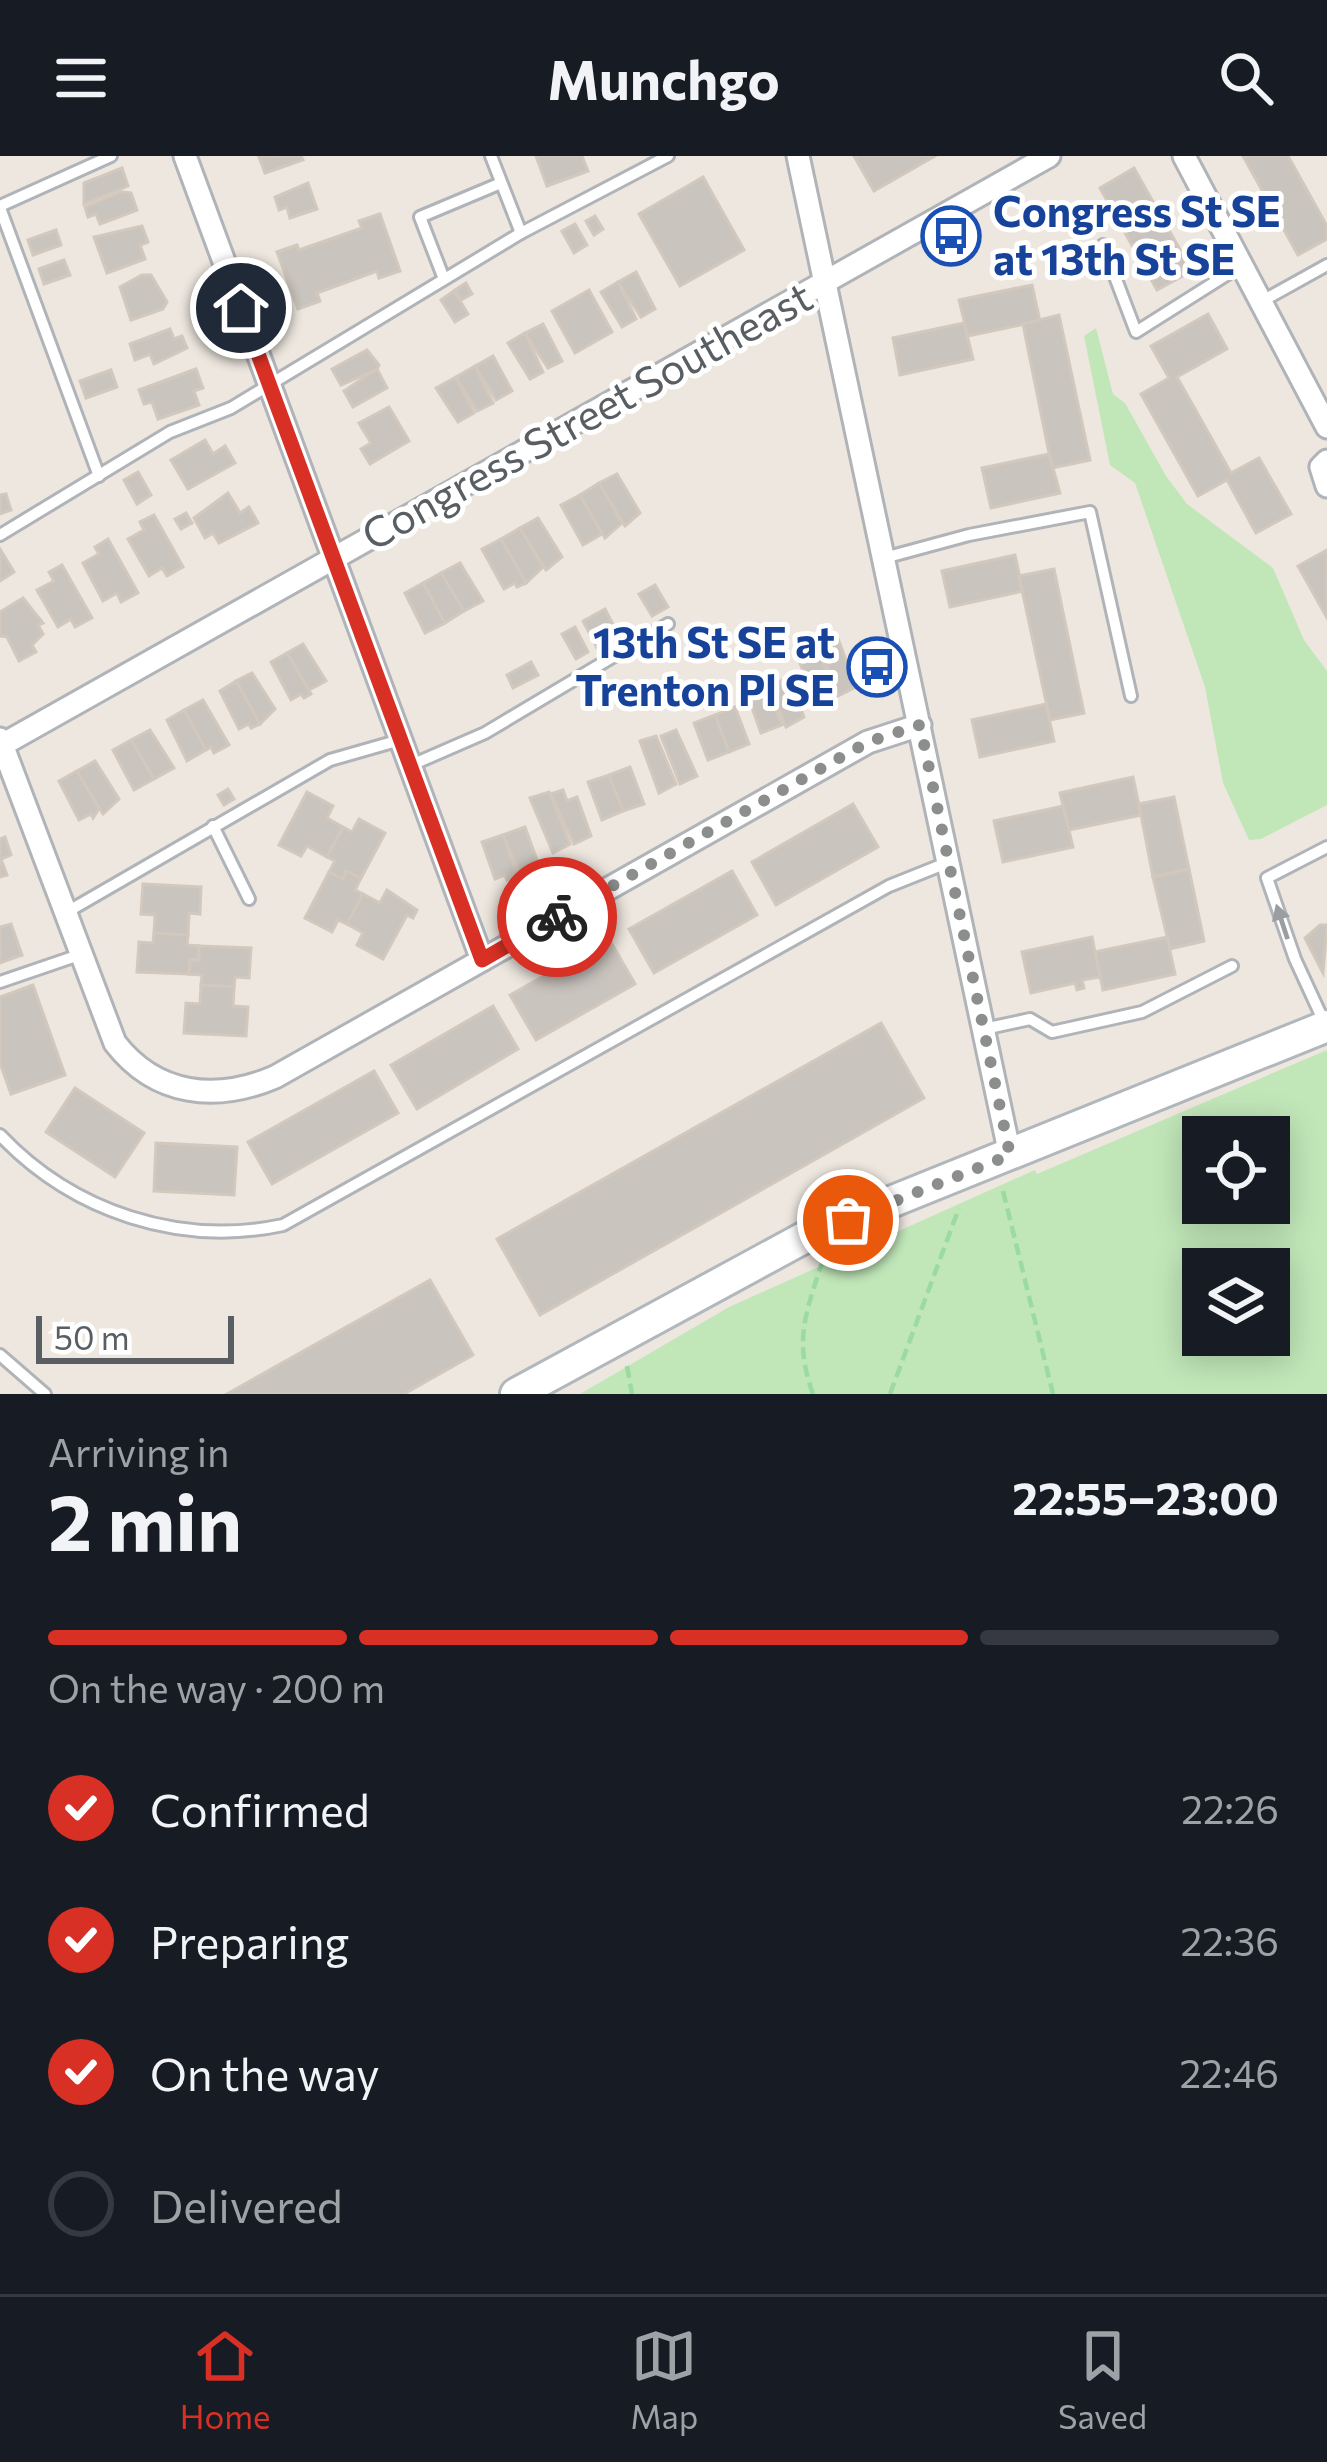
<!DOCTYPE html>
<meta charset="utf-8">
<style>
:root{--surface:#171b24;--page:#20242c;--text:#f1f3f6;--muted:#9ea1a6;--line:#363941;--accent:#d93025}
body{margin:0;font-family:Commissioner,sans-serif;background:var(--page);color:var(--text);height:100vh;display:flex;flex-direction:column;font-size:45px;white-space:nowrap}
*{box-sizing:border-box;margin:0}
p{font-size:39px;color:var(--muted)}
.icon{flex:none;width:66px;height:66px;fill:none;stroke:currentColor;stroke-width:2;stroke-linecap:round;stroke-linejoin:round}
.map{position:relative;height:1238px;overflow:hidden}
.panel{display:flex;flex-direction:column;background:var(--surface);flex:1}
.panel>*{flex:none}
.controls{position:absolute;left:1182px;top:960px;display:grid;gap:24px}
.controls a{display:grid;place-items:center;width:108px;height:108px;border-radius:0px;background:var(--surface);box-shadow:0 6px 30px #0003;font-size:60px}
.scale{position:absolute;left:36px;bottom:30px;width:198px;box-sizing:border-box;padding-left:12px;border:6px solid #585e62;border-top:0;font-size:33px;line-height:42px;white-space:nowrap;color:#585e62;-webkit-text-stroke:9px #fff;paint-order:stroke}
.pin{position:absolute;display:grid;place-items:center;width:102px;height:102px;color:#fff;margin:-51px;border:6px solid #fff;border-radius:50%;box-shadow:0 3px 12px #0007}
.courier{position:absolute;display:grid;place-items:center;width:120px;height:120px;margin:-60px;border:9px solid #d93025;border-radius:50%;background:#fff;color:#222;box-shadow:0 3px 15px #0007}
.headline em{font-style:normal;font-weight:700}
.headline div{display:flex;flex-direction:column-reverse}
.headline{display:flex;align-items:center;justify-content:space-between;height:204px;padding:0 48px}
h1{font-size:78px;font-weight:700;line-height:90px}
.bar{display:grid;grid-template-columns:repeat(4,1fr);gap:18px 12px;align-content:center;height:144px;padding:0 48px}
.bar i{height:15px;border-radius:9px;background:var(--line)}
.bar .selected{background:var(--accent)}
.bar p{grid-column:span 4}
ol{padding:0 48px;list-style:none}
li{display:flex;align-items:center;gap:36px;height:132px}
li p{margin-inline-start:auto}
li .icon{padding:12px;border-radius:50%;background:var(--accent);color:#fff;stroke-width:4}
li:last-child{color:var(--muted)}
li i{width:66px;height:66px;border:6px solid var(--line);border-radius:50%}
header{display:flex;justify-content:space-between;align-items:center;height:156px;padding:0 48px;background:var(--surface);font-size:54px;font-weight:700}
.tab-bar{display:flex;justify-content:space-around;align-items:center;height:168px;border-top:3px solid var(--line);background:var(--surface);font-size:33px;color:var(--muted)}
.tab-bar a{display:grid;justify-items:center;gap:6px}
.tab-bar .selected{color:var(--accent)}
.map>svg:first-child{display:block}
</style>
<header><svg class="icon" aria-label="menu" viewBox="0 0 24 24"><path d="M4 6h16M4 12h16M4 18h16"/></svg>Munchgo<svg class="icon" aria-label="search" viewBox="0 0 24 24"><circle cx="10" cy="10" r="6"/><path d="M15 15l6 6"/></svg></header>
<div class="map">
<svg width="1327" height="1238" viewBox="0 0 1327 1238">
<rect width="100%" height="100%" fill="#ede7df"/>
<!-- green -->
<g fill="#c1e7b9" fill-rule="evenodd">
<path d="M1096,172l17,66 12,9 41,73 21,28 86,64 31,72 23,31v134l-66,34 -12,1 -26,-57 -18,-96 -70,-204 -25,-18 -26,-129z"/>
<path d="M1327,894v344h-747l149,-87 306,-137 2,4zM1203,981h66v66h-66zM1203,1113h66v66h-66z"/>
</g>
<!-- building -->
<g fill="#cac4be" stroke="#d2c8bd" stroke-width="3">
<path d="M301,0l2,4 -38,13 -6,-16z"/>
<path d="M536,0h46l6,15 -41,15z"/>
<path d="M854,0h81l-61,35z"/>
<path d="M1243,0h45l39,70v13l-29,16z"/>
<path d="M122,12l6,18 -44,18v-21z"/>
<path d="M1134,12l58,103 -35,19 -57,-102z"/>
<path d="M703,21l41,73 -64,36 -41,-72z"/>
<path d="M308,27l9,26 -27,9 -3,-11 -8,3 -4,-13z"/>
<path d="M121,36l10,1 6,17 -37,14 -4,-10 -8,3 -3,-10z"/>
<path d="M380,58l20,57 -21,7 -2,-7 -60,22 3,8 -22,8 -21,-57 20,-7 2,5 63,-22 -3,-7z"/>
<path d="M595,60l8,13 -9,6 -8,-14z"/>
<path d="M575,68l12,21 -13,8 -12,-22z"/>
<path d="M142,70l6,16 -8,3 5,14 -38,14 -13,-36z"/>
<path d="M56,74l5,15 -28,10 -5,-15z"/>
<path d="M64,104l6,15 -26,9 -5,-15z"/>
<path d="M636,116l19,37 -14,8 -23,-35z"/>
<path d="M142,119h9l16,27 -4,7 -32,11 -11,-33z"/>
<path d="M618,126l18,37 -14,8 -21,-35z"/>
<path d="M466,127l6,11 -11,6 -6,-10z"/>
<path d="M1032,129l8,36 -72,15 -9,-36z"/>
<path d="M589,134l23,42 -37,21 -23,-42z"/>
<path d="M454,135l14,23 -13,8 -14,-22z"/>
<path d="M1208,158l19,35 -50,28 54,96 28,-15 32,56 -35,19 -29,-53 -29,16 -57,-102 28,-16 -18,-32z"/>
<path d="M1059,159l31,145 -38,8 -29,-144z"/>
<path d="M964,167l9,36 -73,16 -7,-37z"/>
<path d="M543,168l19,37 -14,7 -23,-35z"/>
<path d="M170,173l4,10 8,-3 5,12 -33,16 -4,-10 -15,6 -5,-16z"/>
<path d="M525,177l18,39 -13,7 -22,-36z"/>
<path d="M367,194l12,15 -2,4 -36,16 -9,-16z"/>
<path d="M493,200l19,35 -16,9 -21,-34z"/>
<path d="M475,210l18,37 -16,8 -21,-34z"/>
<path d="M196,213l7,19 -9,3 5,14 -41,14 -6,-17 -8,2 -5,-14z"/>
<path d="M377,213l10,19 -34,19 -9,-16z"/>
<path d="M111,214l6,17 -31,11 -6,-17z"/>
<path d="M456,221l18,36 -16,9 -22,-34z"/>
<path d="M389,251l20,34 -39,23 -9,-15 10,-6 -12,-20z"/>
<path d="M205,284l8,14 12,-8 10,17 -47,26 -17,-29z"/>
<path d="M1049,298l11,39 -69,15 -9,-40z"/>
<path d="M138,316l13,23 -14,9 -13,-24z"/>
<path d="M617,318l23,39 -15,13 -26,-43z"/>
<path d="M599,327l23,40 -17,15 -25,-43z"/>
<path d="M228,337l12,20 9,-6 9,16 -39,20 -6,-10 -8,5 -11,-20z"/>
<path d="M6,338l5,16 -11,4v-19z"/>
<path d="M580,339l22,39 -19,11 -22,-40z"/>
<path d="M186,357l6,10 -11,6 -6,-10z"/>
<path d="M154,359l29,52 -16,9 -5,-8 -13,8 -21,-37 16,-9 -4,-8z"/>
<path d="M538,362l24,39 -16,13 -26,-42z"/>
<path d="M520,372l23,39 -17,16 -25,-44z"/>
<path d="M108,383l30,54 -17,9 -4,-9 -14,8 -20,-38 16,-9 -4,-7z"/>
<path d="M501,383l25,44 -9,4 -2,-4 -11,6 -22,-40z"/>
<path d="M0,393l14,23 -14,9z"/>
<path d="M1327,394v68l-29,-52z"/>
<path d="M1015,399l8,36 -73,16 -8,-36z"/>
<path d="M460,407l23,38 -19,10 -23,-38z"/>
<path d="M62,409l30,53 -17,9 -4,-8 -13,8 -21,-37 17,-9 -5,-9z"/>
<path d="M1054,413l30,144 -34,7 -31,-144z"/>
<path d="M441,417l23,38 -19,12 -22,-40z"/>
<path d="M423,427l22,40 -20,10 -20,-40z"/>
<path d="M655,429l13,22 -16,9 -13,-22z"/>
<path d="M23,442l20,25 -5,2 5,9 -11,11 4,7 -17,9 -12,-24 -7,-1v-24z"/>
<path d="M605,453l14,27 -22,12 -14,-27z"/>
<path d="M575,471l13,25 -12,7 -14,-25z"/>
<path d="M837,480l19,51 -18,9 -20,-53z"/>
<path d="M303,488l23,37 -17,9 -22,-37z"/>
<path d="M287,497l24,41 -7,4 -3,-4 -10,6 -20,-38z"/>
<path d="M821,500l14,38 -21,8 -14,-39z"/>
<path d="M531,506l7,13 -25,13 -6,-13z"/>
<path d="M252,517l23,36 -15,15 -24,-43z"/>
<path d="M762,519l20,50 -21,8 -18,-51z"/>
<path d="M789,522l15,39 -18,10 -17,-42z"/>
<path d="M236,525l24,43 -9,4 -2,-4 -10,5 -19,-38z"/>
<path d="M203,544l26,45 -15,8 -3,-6 -5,3 -22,-40z"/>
<path d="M1046,548l8,37 -74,16 -8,-37z"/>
<path d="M735,551l14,37 -20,8 -14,-37z"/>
<path d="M184,554l22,40 -19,11 -20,-41z"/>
<path d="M715,559l14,37 -21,8 -14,-37z"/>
<path d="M150,574l24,38 -20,11 -23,-39z"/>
<path d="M676,574l21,46 -17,8 -19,-48z"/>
<path d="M656,580l20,48 -17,9 -19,-52z"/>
<path d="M131,584l23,39 -20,11 -21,-40z"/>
<path d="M95,605l24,38 -16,15 -26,-43z"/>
<path d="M630,611l14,37 -21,7 -14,-36z"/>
<path d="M77,615l22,38 -6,9 -2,-4 -12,6 -20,-39z"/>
<path d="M609,619l14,36 -21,9 -14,-38z"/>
<path d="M1133,621l8,38 -72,15 -9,-37z"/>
<path d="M228,633l6,10 -10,6 -6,-10z"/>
<path d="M563,634l4,11 10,-4 14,39 -17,8 -23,-50z"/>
<path d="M307,636l26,14 -6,12 16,9 -16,30 -20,-11 -6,10 -22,-11z"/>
<path d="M549,636l21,52 -17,9 -23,-55z"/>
<path d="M1174,641l15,72 -36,8 -14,-73z"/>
<path d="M853,648l25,43 -102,58 -24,-43z"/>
<path d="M1063,650l10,41 -70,15 -9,-41z"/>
<path d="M359,663l26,14 -24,45 -15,-7 -3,8 -14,-7 6,-11 -8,-4 16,-30 9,5z"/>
<path d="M525,671l13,36 -17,12 -18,-40z"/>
<path d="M503,679l13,36 -9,9 -2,-5 -10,4 -13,-37z"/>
<path d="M5,681l6,18 -10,4 6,16 -7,2v-38z"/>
<path d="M1189,713l15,72 -34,8 -17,-72z"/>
<path d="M346,715l15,7 -6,12 8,4 -16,30 -9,-4 -6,12 -27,-14 24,-46 14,7z"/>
<path d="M732,715l25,44 -103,58 -25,-44z"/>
<path d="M143,728l58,3 -1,27 -11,-1 -1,22 -34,-2 1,-18 -14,-1z"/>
<path d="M387,734l30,20 -4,8 -6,-3 -24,44 -26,-14 6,-12 -16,-9 16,-30 17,9z"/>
<path d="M11,768l11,31 -22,8v-36z"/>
<path d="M1320,769h7l-4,48 -18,-35z"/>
<path d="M154,777l34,2 -1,10 12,1v14h-9l-1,14 -52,-2 2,-30 14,1z"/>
<path d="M1092,781l8,40 -18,3 2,8 -7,2 -2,-7 -44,10 -9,-41z"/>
<path d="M1167,781l8,37 -72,16 -8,-38z"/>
<path d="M609,783l26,45 -99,56 -26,-45z"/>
<path d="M199,790l52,2 -2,30 -14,-1 -1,10 -33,-2 1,-10 -13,-1 1,-14h9z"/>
<path d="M33,829l32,90 -54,19 -11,-31v-66z"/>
<path d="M201,829l33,2 -1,19 15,1 -2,29 -62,-3 2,-30 14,1z"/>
<path d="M493,850l25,43 -101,60 -26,-44z"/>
<path d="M881,867l43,75 -384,217 -43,-76z"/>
<path d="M374,915l24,42 -126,71 -24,-42z"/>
<path d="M75,932l69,45 -29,44 -69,-45z"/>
<path d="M156,987l81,4 -3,48 -80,-4z"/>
<path d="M430,1124l43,75 -69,39h-177z"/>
</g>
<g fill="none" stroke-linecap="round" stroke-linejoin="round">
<!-- service casing -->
<g stroke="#b0b4b8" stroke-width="16">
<g id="service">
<path d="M491,0l30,77"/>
<path d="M0,50l111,-50"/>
<path d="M0,52l99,268"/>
<path d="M1103,89l33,87 106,-67"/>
<path d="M444,123l-24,-62 81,-34"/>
<path d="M1264,144l63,-35"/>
<path d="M0,379l170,-103 61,-24 290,-175 147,-77"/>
<path d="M884,402l85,-23 121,-23 41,184"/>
<path d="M409,610l76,-33 183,-109"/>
<path d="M213,670l36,73"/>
<path d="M67,756l263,-152 70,-20"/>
<path d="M0,826l79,-27"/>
<path d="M1325,868l-30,-65 -28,-81 60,-31"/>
<path d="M984,873l46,-10 22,13 90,-20 90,-46"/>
<path d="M0,979c73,77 180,112 283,90l606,-339 60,-24"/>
<path d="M0,1199l45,39"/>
</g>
</g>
<!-- minor casing -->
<g stroke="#b0b4b8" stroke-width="27">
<g id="minor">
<path d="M185,0l297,804"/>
<path d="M798,0l212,999"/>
<path d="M1184,0l143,271"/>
<path d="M1327,305l-6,6 6,19"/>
<path d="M0,583l115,304c41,53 101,59 160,34l593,-335 52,-17"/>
<path d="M0,590l1049,-590"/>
</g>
</g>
<!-- secondary casing -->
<g stroke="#b1b7bc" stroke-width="36">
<path id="secondary" d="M516,1238l293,-159 518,-209"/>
</g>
<!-- path -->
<g stroke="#9bdaa1" stroke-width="4.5" stroke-dasharray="12 6" stroke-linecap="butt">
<path d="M1003,1035l50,203"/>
<path d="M627,1210l5,28"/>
<path d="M813,1238c-19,-52 -8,-80 9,-131"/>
<path d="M890,1238l69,-186"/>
</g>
<!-- service -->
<use href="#service" stroke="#fff" stroke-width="10"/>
<!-- minor -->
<use href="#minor" stroke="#fff" stroke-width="21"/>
<!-- secondary -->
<use href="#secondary" stroke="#fff" stroke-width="30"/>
</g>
<!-- one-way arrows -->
<defs><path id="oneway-solid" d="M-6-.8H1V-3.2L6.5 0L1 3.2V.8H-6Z" transform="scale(3)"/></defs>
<use fill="#9b9ea1" href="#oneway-solid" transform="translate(1282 766) rotate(-108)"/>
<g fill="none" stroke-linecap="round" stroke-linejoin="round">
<!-- done -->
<path stroke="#8c8e8e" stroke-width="12" stroke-dasharray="0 21.6" d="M557,761l311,-175 52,-17 90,430 -162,65"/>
<!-- route -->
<path stroke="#d93025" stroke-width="15" d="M241,152l241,652 75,-43"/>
</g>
<!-- icons -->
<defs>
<g id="bus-ring" transform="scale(3)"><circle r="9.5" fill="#fff" stroke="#1a4fb4" stroke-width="1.5"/><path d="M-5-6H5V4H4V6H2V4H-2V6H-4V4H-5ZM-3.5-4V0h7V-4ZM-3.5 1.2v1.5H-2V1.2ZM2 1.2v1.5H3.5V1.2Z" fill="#1a4fb4"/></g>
</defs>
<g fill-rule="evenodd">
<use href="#bus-ring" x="951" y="80"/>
<use href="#bus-ring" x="877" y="511"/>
</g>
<g text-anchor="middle" stroke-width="10" stroke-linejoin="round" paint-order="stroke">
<!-- transit labels -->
<g font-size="42" font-weight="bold" fill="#164399" stroke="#fff" text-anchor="start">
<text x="993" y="71">Congress St SE<tspan x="993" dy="48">at 13th St SE</tspan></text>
<text x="835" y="502" text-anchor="end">13th St SE at<tspan x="835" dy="48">Trenton Pl SE</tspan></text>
</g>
<!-- street labels -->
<g font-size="42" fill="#585e62" stroke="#fff">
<text transform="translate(587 260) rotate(-29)" y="15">Congress Street Southeast</text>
</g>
</g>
</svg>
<div class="controls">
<a><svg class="icon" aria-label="locate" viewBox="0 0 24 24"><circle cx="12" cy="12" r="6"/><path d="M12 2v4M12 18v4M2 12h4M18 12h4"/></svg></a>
<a><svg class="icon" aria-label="layers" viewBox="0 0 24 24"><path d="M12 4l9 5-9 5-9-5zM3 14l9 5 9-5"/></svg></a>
</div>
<div class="scale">50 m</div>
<div class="pin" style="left:848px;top:1064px;background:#ea580c"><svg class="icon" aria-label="bag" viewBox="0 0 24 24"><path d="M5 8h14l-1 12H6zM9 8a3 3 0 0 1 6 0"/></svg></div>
<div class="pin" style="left:241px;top:152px;background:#1f2937"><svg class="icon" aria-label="home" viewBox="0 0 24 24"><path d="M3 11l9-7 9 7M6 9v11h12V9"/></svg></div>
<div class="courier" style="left:557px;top:761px"><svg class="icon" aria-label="bike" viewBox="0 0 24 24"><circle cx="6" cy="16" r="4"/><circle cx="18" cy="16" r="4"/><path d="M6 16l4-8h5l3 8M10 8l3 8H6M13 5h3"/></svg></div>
</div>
<section class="panel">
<div class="headline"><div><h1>2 min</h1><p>Arriving in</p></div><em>22:55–23:00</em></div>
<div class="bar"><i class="selected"></i><i class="selected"></i><i class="selected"></i><i></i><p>On the way · 200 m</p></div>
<ol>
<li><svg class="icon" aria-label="check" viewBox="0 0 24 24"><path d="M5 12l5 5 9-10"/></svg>Confirmed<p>22:26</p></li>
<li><svg class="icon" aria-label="check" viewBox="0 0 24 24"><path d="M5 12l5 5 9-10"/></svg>Preparing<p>22:36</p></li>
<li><svg class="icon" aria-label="check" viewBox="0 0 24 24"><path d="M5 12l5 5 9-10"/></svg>On the way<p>22:46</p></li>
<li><i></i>Delivered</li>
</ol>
</section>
<nav class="tab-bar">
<a class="selected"><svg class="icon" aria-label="home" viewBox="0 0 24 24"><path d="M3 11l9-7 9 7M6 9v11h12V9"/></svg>Home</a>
<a><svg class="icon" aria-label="map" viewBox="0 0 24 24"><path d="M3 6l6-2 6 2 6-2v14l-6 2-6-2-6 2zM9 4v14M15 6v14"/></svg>Map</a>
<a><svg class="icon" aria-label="saved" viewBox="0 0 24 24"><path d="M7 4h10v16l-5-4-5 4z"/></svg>Saved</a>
</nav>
